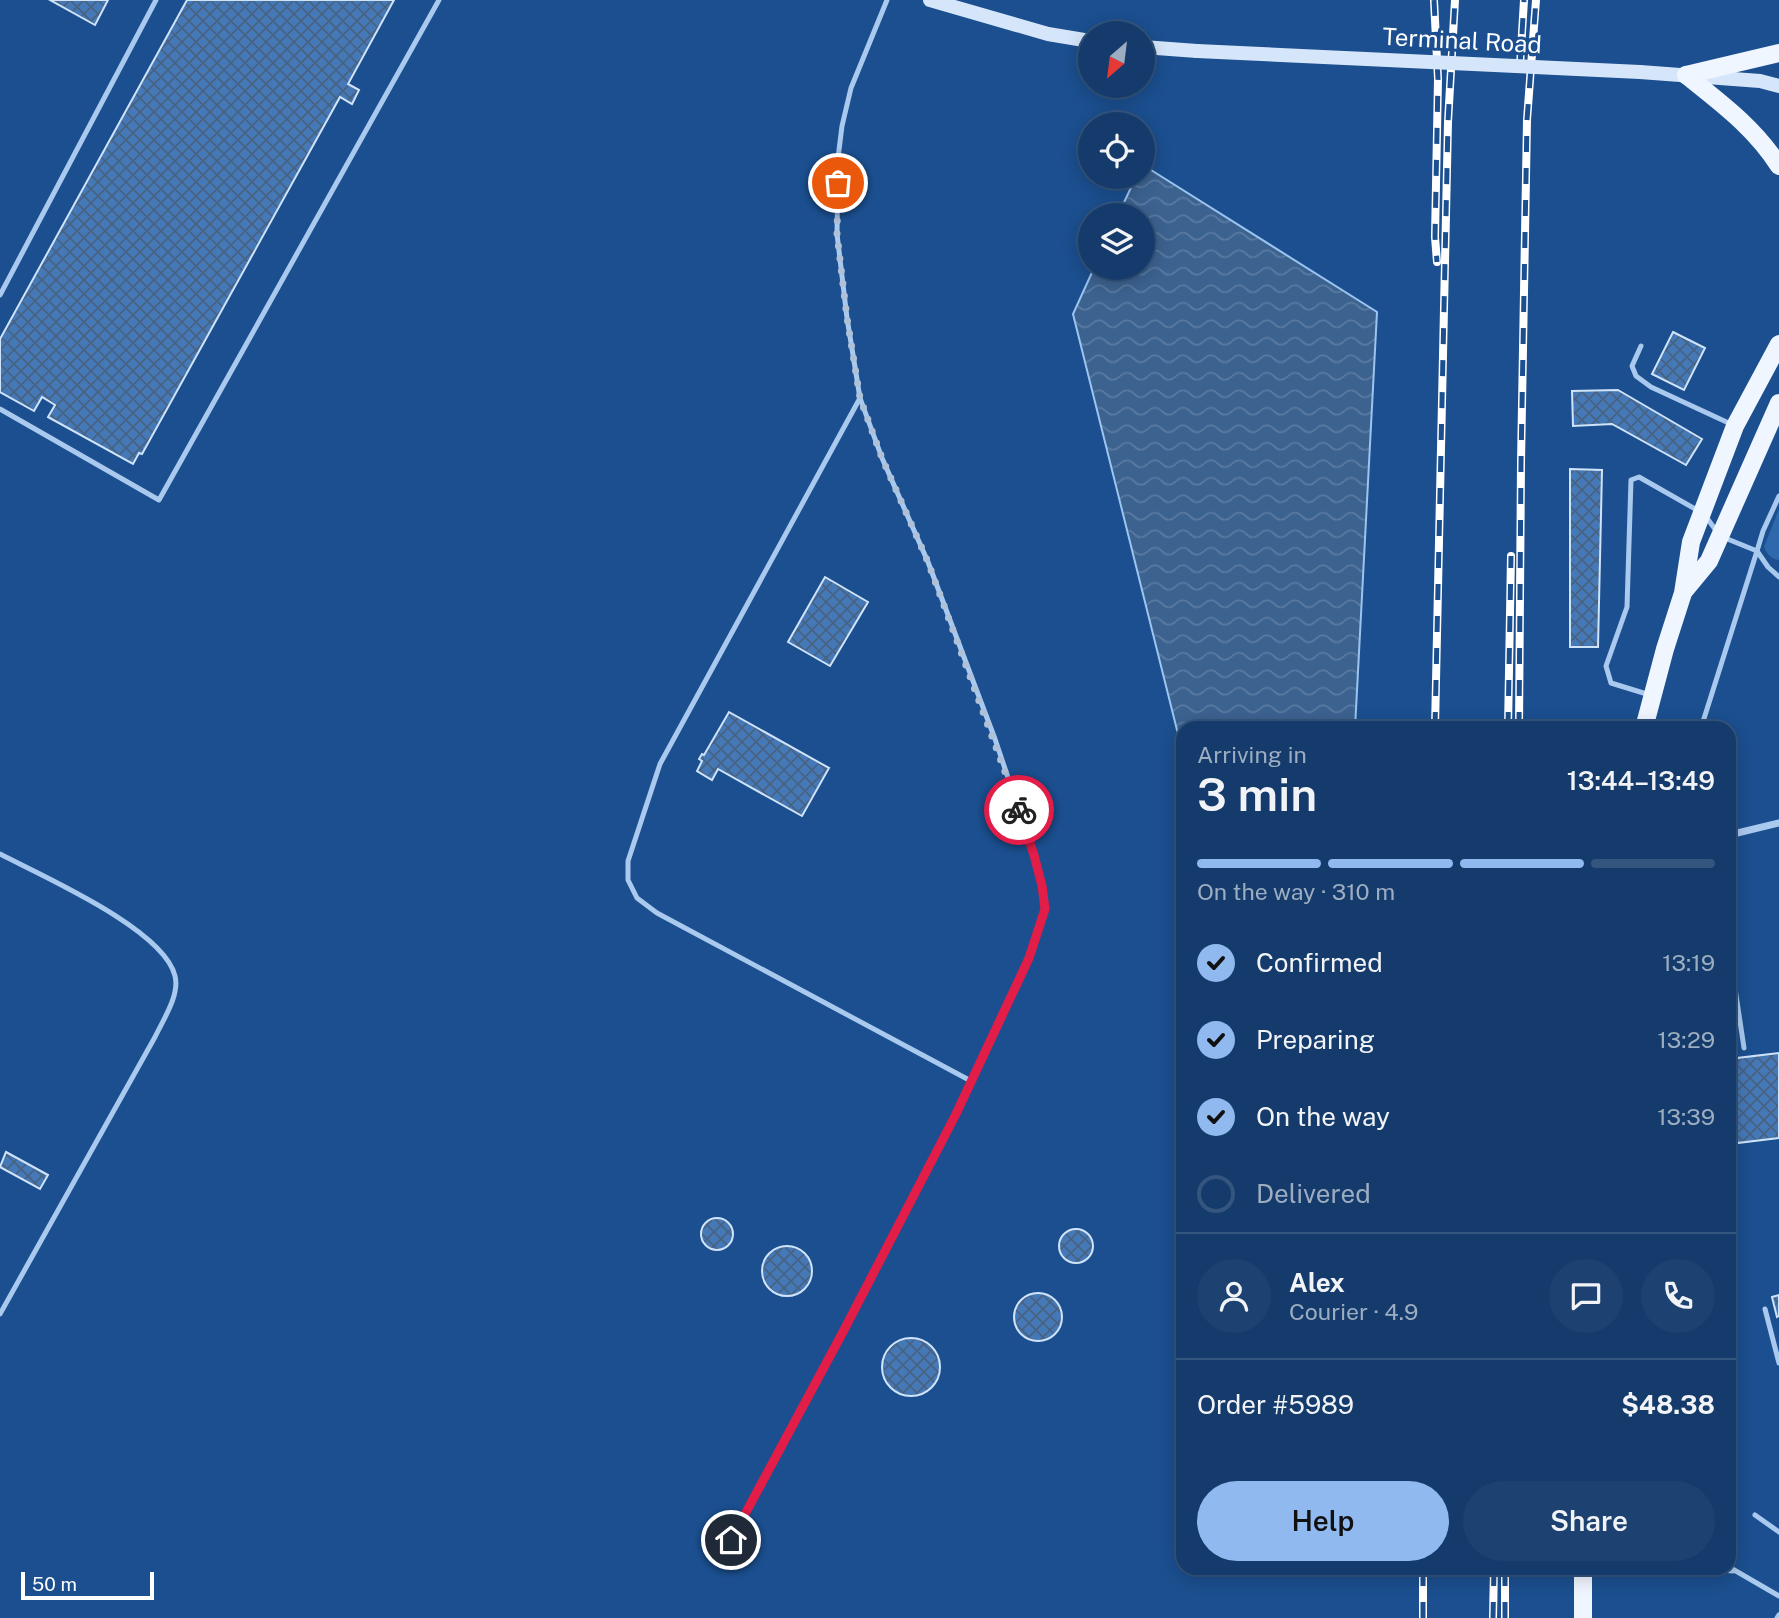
<!DOCTYPE html>
<meta charset="utf-8">
<style>
:root{--surface:#143b6b;--page:#1d4271;--text:#f1f3f6;--muted:#9dadc1;--line:#33557e;--accent:#90b9f0}
body{margin:0;font-family:"Public Sans",sans-serif;background:var(--page);color:var(--text);height:100vh;display:flex;flex-direction:column;font-size:26px;white-space:nowrap}
*{box-sizing:border-box;margin:0}
p{font-size:23px;color:var(--muted)}
.icon{flex:none;width:38px;height:38px;fill:none;stroke:currentColor;stroke-width:2;stroke-linecap:round;stroke-linejoin:round}
.map{position:relative;flex:1;overflow:hidden}
.sheet{position:absolute;left:1176px;top:721px;width:560px;height:854px;display:flex;flex-direction:column;background:var(--surface);border-radius:21px;box-shadow:0 4px 18px #0003,0 0 0 2px var(--line)}
.sheet>*{flex:none}
.needle{width:46px;rotate:208deg}
.buttons{position:absolute;left:1078px;top:21px;display:grid;gap:14px}
.buttons a{display:grid;place-items:center;width:77px;height:77px;border-radius:50%;background:var(--surface);box-shadow:0 4px 18px #0003,0 0 0 2px var(--line);font-size:35px}
.scale{position:absolute;left:21px;bottom:18px;width:133px;box-sizing:border-box;padding-left:7px;border:4px solid #fff;border-top:0;font-size:19px;line-height:24px;white-space:nowrap;color:#fff;-webkit-text-stroke:5px #1b4f8f;paint-order:stroke}
.pin{position:absolute;display:grid;place-items:center;width:60px;height:60px;color:#fff;margin:-30px;border:4px solid #fff;border-radius:50%;box-shadow:0 2px 7px #0007}
.courier{position:absolute;display:grid;place-items:center;width:70px;height:70px;margin:-35px;border:5px solid #e11d48;border-radius:50%;background:#fff;color:#222;box-shadow:0 2px 9px #0007}
.head em{font-style:normal;font-weight:600}
.head div{display:flex;flex-direction:column-reverse}
.head{display:flex;align-items:center;justify-content:space-between;height:119px;padding:0 21px}
h1{font-size:46px;font-weight:600;line-height:52px}
.bar{display:grid;grid-template-columns:repeat(4,1fr);gap:10px 7px;align-content:center;height:84px;padding:0 21px}
.bar i{height:9px;border-radius:5px;background:var(--line)}
.bar .active{background:var(--accent)}
.bar p{grid-column:span 4}
.line{display:flex;align-items:center;gap:18px;padding:0 21px;border-top:2px solid var(--line)}
.line div{flex:1}
.round{display:grid;place-items:center;flex:none;width:74px;height:74px;border-radius:37px;background:var(--page)}
ol{padding:0 21px;list-style:none}
li{display:flex;align-items:center;gap:21px;height:77px}
li p{margin-inline-start:auto}
li .icon{padding:7px;border-radius:50%;background:var(--accent);color:#111;stroke-width:4}
li:last-child{color:var(--muted)}
li i{width:38px;height:38px;border:4px solid var(--line);border-radius:50%}
.primary-button{display:flex;gap:14px;margin-top:auto;padding:14px 21px}
.primary-button a{flex:1;height:80px;border-radius:42px;background:var(--accent);color:#111;font-size:28px;font-weight:600;line-height:80px;text-align:center}
.primary-button a+a{background:var(--page);color:var(--text)}
.map>svg:first-child{display:block}
</style>
<div class="map">
<svg width="1779" height="1618" viewBox="0 0 1779 1618">
<defs>
<pattern id="water-waves" width="16" height="10" patternUnits="userSpaceOnUse" patternTransform="scale(1.75)"><rect width="16" height="10" fill="#3c6290"/><path d="M0 5q4-4 8 0t8 0" fill="none" stroke="#597aa1"/></pattern>
<pattern id="building-cross-hatch" width="8" height="8" patternUnits="userSpaceOnUse" patternTransform="scale(1.75)"><rect width="8" height="8" fill="#4478b7"/><path d="M0 0l8 8M0 8l8-8" fill="none" stroke="#486282"/></pattern>
</defs>
<rect width="100%" height="100%" fill="#1b4f8f"/>
<!-- green -->
<path fill="#2e69ad" d="M1779,509v51c-8,-1 -12,-6 -15,-13z"/>
<!-- water -->
<path fill="url(#water-waves)" stroke="#9cc4f0" stroke-width="2" d="M1143,165l234,147 -22,416h-172v26l-110,-440 21,-46h49v-53h-25l18,-38h7z"/>
<!-- building -->
<g fill="url(#building-cross-hatch)" stroke="#cfe3fa" stroke-width="2">
<path d="M50,0h58l-13,25z"/>
<path d="M187,0h207l-46,84 11,6 -7,14 -12,-7 -198,357 -3,-1 -6,11 -85,-47 7,-12 -13,-8 -8,14 -34,-19v-53z"/>
<path d="M1673,332l32,16 -21,42 -32,-16z"/>
<path d="M1618,390l84,49 -16,26 -74,-41 -39,2 -1,-35z"/>
<path d="M1570,469l32,1 -4,177h-28z"/>
<path d="M825,577l43,25 -38,64 -42,-24z"/>
<path d="M729,712l100,56 -27,48 -84,-47 -6,11 -15,-9 5,-10 -3,-2 3,-5 2,1z"/>
<path d="M1779,1053v85l-50,6v-85z"/>
<path d="M6,1152l42,23 -8,14 -40,-22z"/>
<circle cx="717" cy="1234" r="16"/>
<circle cx="1076" cy="1246" r="17"/>
<circle cx="787" cy="1271" r="25"/>
<circle cx="1038" cy="1317" r="24"/>
<path d="M1779,1295v21l-2,1 -5,-20z"/>
<circle cx="911" cy="1367" r="29"/>
</g>
<g fill="none" stroke-linecap="round" stroke-linejoin="round">
<!-- lane -->
<g stroke="#a9c9ee" stroke-width="5">
<path d="M0,295l156,-295"/>
<path d="M1641,346l-9,20 4,10 15,11 82,38"/>
<path d="M860,398l-200,366 -32,97v19l9,18 20,15 314,168"/>
<path d="M0,409l159,91 280,-500"/>
<path d="M1779,496l-16,35 -6,20 11,16 11,10"/>
<path d="M1650,695l-39,-12 -5,-17 21,-59 4,-127 8,-3 65,37 16,22 37,15 -56,177"/>
<path d="M0,854c42,22 164,75 175,122 5,19 -12,44 -20,61l-155,277"/>
<path d="M1729,975h4l11,73"/>
<path d="M1765,1309l14,54"/>
<path d="M1755,1515l24,17"/>
<path d="M731,1540l113,-210 112,-216 73,-156 16,-49 -3,-23 -8,-31 -39,-116 -67,-177 -46,-104 -22,-60 -13,-80 -10,-84 1,-76 4,-32 9,-38 36,-88"/>
<path d="M1729,1567l50,29"/>
<path d="M1697,1568l36,3"/>
<path d="M1777,1618l2,-3"/>
</g>
<!-- street -->
<path stroke="#a9c9ee" stroke-width="7" d="M1729,835l50,-12"/>
<!-- secondary -->
<g stroke="#d6e6fa" stroke-width="14">
<path d="M930,0l118,34 42,7"/>
<path d="M1143,47l54,4"/>
<path d="M1640,72l120,9 19,5"/>
</g>
<!-- primary -->
<g stroke="#f0f6ff" stroke-width="18">
<path d="M1686,75c35,28 69,53 93,91"/>
<path d="M1686,75l93,-22"/>
<path d="M1685,590l24,-29 70,-158"/>
<path d="M1644,728l21,-79 18,-56 8,-51 44,-116 44,-82"/>
<path d="M1583,1618v-50"/>
</g>
<!-- rail casing -->
<g stroke="#fff" stroke-width="8">
<g id="rail">
<path d="M1434,0l4,79 -3,158 2,25"/>
<path d="M1520,66l4,-66"/>
<path d="M1435,728l13,-606 7,-122"/>
<path d="M1508,728l3,-172"/>
<path d="M1519,728l2,-265 6,-343 9,-120"/>
<path d="M1423,1618v-50"/>
<path d="M1493,1618l1,-50"/>
<path d="M1505,1618v-50"/>
</g>
</g>
<!-- rail -->
<use href="#rail" stroke="#1b4f8f" stroke-width="5" stroke-dasharray="16" stroke-linecap="butt"/>
<!-- secondary-bridge -->
<path stroke="#d6e6fa" stroke-width="14" d="M1197,51l443,21"/>
</g>
<g fill="none" stroke-linecap="round" stroke-linejoin="round">
<!-- done -->
<path stroke="#afc1d8" stroke-width="7" stroke-dasharray="0 12.6" d="M838,183l-1,51 10,84 13,80 22,60 46,104 91,248"/>
<!-- route -->
<path stroke="#e11d48" stroke-width="9" d="M731,1540l113,-210 112,-216 73,-156 16,-49 -3,-23 -8,-31 -15,-45"/>
</g>
<g text-anchor="middle" stroke-width="6" stroke-linejoin="round" paint-order="stroke">
<!-- street labels -->
<g font-size="24" fill="#fff" stroke="#1b4f8f">
<text transform="translate(1462 41) rotate(3)" y="8">Terminal Road</text>
</g>
</g>
</svg>
<div class="buttons">
<a><svg class="needle" viewBox="-14 -14 28 28"><path d="M0-13l5 13h-10z" fill="#e53935"/><path d="M0 13l5-13h-10z" fill="#9dadc1"/></svg></a>
<a><svg class="icon" aria-label="locate" viewBox="0 0 24 24"><circle cx="12" cy="12" r="6"/><path d="M12 2v4M12 18v4M2 12h4M18 12h4"/></svg></a>
<a><svg class="icon" aria-label="layers" viewBox="0 0 24 24"><path d="M12 4l9 5-9 5-9-5zM3 14l9 5 9-5"/></svg></a>
</div>
<div class="scale">50 m</div>
<div class="pin" style="left:838px;top:183px;background:#ea580c"><svg class="icon" aria-label="bag" viewBox="0 0 24 24"><path d="M5 8h14l-1 12H6zM9 8a3 3 0 0 1 6 0"/></svg></div>
<div class="pin" style="left:731px;top:1540px;background:#1f2937"><svg class="icon" aria-label="home" viewBox="0 0 24 24"><path d="M3 11l9-7 9 7M6 9v11h12V9"/></svg></div>
<div class="courier" style="left:1019px;top:810px"><svg class="icon" aria-label="bike" viewBox="0 0 24 24"><circle cx="6" cy="16" r="4"/><circle cx="18" cy="16" r="4"/><path d="M6 16l4-8h5l3 8M10 8l3 8H6M13 5h3"/></svg></div>
<section class="sheet">
<div class="head"><div><h1>3 min</h1><p>Arriving in</p></div><em>13:44–13:49</em></div>
<div class="bar"><i class="active"></i><i class="active"></i><i class="active"></i><i></i><p>On the way · 310 m</p></div>
<ol>
<li><svg class="icon" aria-label="check" viewBox="0 0 24 24"><path d="M5 12l5 5 9-10"/></svg>Confirmed<p>13:19</p></li>
<li><svg class="icon" aria-label="check" viewBox="0 0 24 24"><path d="M5 12l5 5 9-10"/></svg>Preparing<p>13:29</p></li>
<li><svg class="icon" aria-label="check" viewBox="0 0 24 24"><path d="M5 12l5 5 9-10"/></svg>On the way<p>13:39</p></li>
<li><i></i>Delivered</li>
</ol>
<div class="line" style="height:126px"><a class="round"><svg class="icon" aria-label="person" viewBox="0 0 24 24"><circle cx="12" cy="8" r="4"/><path d="M4 21q1-7 8-7t8 7"/></svg></a><div><b>Alex</b><p>Courier · 4.9</p></div><a class="round"><svg class="icon" aria-label="chat" viewBox="0 0 24 24"><path d="M4 5h16v11H9l-5 4z"/></svg></a><a class="round"><svg class="icon" aria-label="phone" viewBox="0 0 24 24"><path d="M5 4h4l2 5-3 2q2 4 5 5l2-3 5 2v4C11 20 4 13 5 4z"/></svg></a></div>
<div class="line" style="height:91px"><div>Order #5989</div><b>$48.38</b></div>
<div class="primary-button"><a>Help</a><a>Share</a></div>
</section>
</div>
